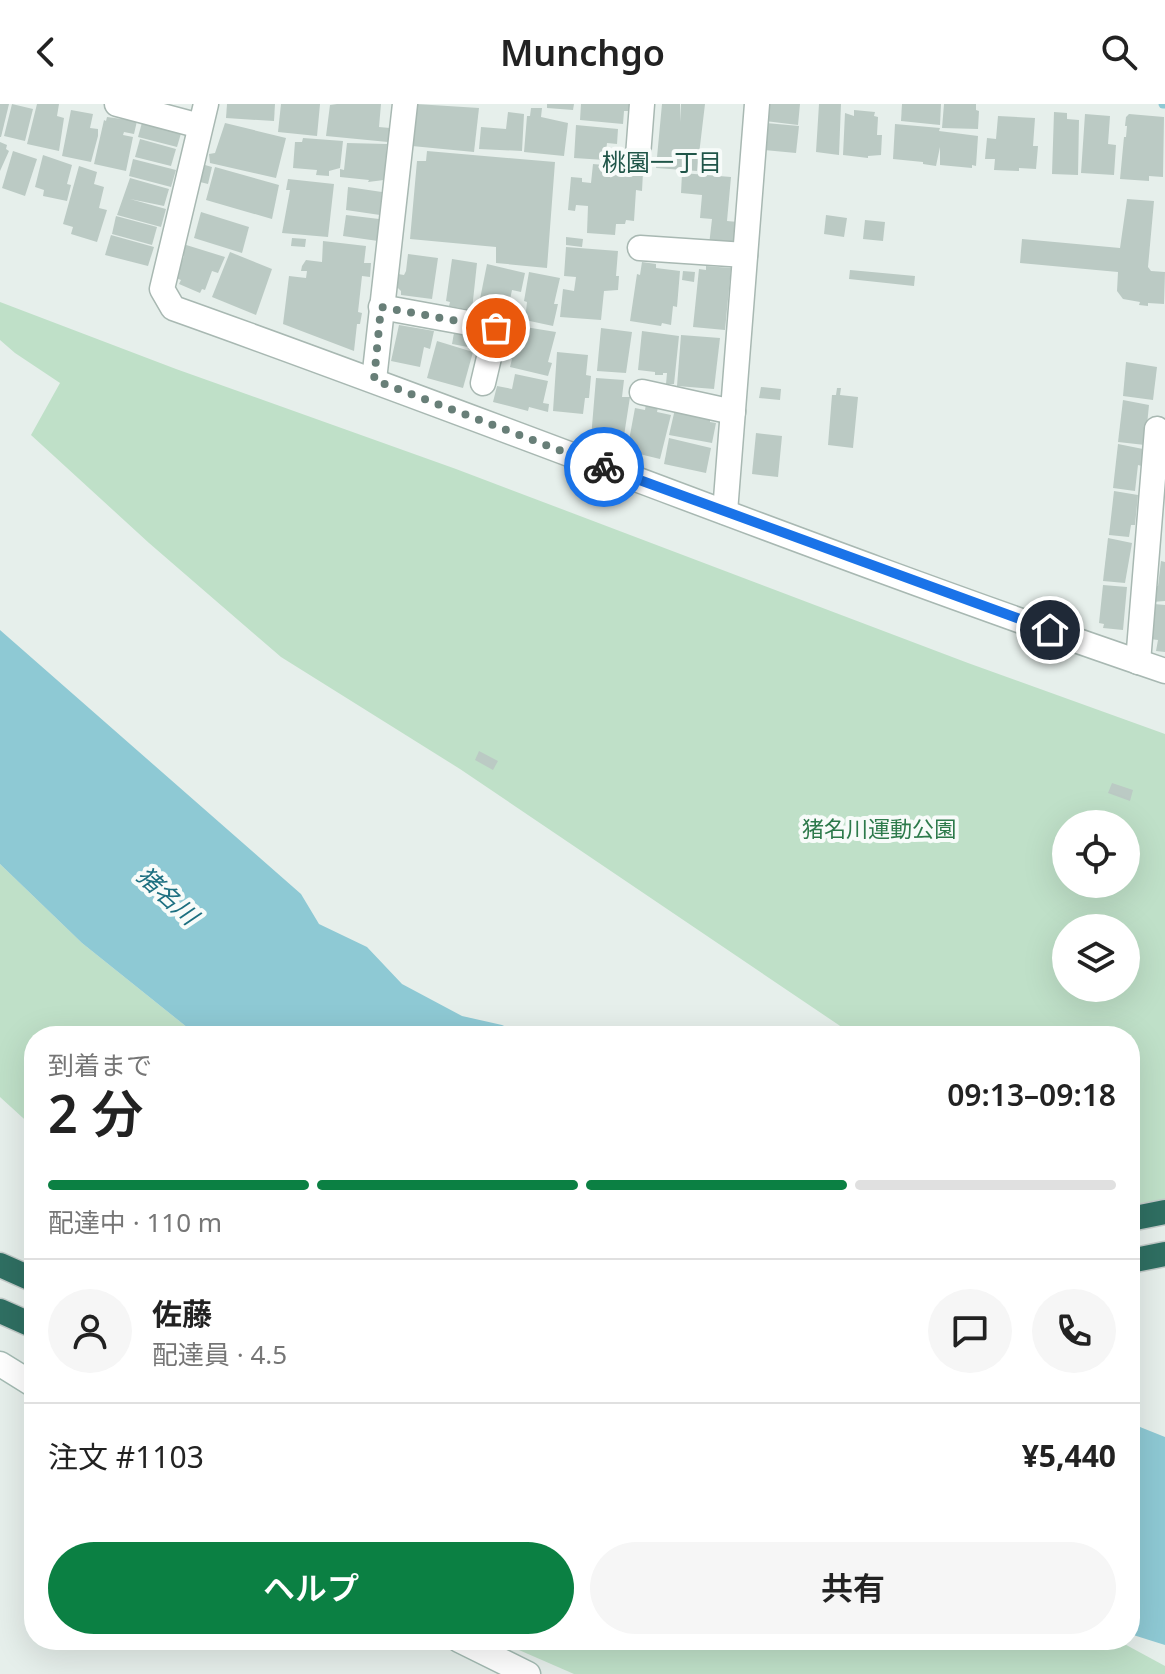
<!DOCTYPE html>
<html lang="ja">
<meta charset="utf-8">
<style>
:root{--surface:#fff;--page:#f6f6f6;--text:#222;--muted:#767676;--line:#e0e0e0;--accent:#0b8043}
body{margin:0;font-family:"Noto Sans","Noto Sans JP",sans-serif;background:var(--page);color:var(--text);height:100vh;display:flex;flex-direction:column;font-size:30px;white-space:nowrap}
*{box-sizing:border-box;margin:0}
p{font-size:26px;color:var(--muted)}
.icon{flex:none;width:44px;height:44px;fill:none;stroke:currentColor;stroke-width:2;stroke-linecap:round;stroke-linejoin:round}
.map{position:relative;flex:1;overflow:hidden}
.details{position:absolute;left:24px;top:922px;width:1116px;height:624px;display:flex;flex-direction:column;background:var(--surface);border-radius:32px;box-shadow:0 8px 32px #0002}
.details>*{flex:none}
.tools{position:absolute;left:1052px;top:706px;display:grid;gap:16px}
.tools a{display:grid;place-items:center;width:88px;height:88px;border-radius:50%;background:var(--surface);box-shadow:0 8px 32px #0002;font-size:40px}
.pin{position:absolute;display:grid;place-items:center;width:68px;height:68px;color:#fff;margin:-34px;border:4px solid #fff;border-radius:50%;box-shadow:0 2px 8px #0007}
.courier{position:absolute;display:grid;place-items:center;width:80px;height:80px;margin:-40px;border:6px solid #1a73e8;border-radius:50%;background:#fff;color:#222;box-shadow:0 2px 10px #0007}
.overview em{font-style:normal;font-weight:600}
.overview div{display:flex;flex-direction:column-reverse}
.overview{display:flex;align-items:center;justify-content:space-between;height:136px;padding:0 24px}
h1{font-size:52px;font-weight:600;line-height:60px}
.bar{display:grid;grid-template-columns:repeat(4,1fr);gap:12px 8px;align-content:center;height:96px;padding:0 24px}
.bar i{height:10px;border-radius:6px;background:var(--line)}
.bar .on{background:var(--accent)}
.bar p{grid-column:span 4}
.line{display:flex;align-items:center;gap:20px;padding:0 24px;border-top:2px solid var(--line)}
.line div{flex:1}
.round{display:grid;place-items:center;flex:none;width:84px;height:84px;border-radius:42px;background:var(--page)}
.button{display:flex;gap:16px;margin-top:auto;padding:16px 24px}
.button a{flex:1;height:92px;border-radius:48px;background:var(--accent);color:#fff;font-size:32px;font-weight:600;line-height:92px;text-align:center}
.button a+a{background:var(--page);color:var(--text)}
header{display:flex;justify-content:space-between;align-items:center;height:104px;padding:0 24px;background:var(--surface);font-size:36px;font-weight:600}
.map>svg:first-child{display:block}
</style>
<header><svg class="icon" aria-label="back" viewBox="0 0 24 24"><path d="M15 5l-7 7 7 7"/></svg>Munchgo<svg class="icon" aria-label="search" viewBox="0 0 24 24"><circle cx="10" cy="10" r="6"/><path d="M15 15l6 6"/></svg></header>
<div class="map">
<svg width="1165" height="1570" viewBox="0 0 1165 1570">
<rect width="100%" height="100%" fill="#e6efeb"/>
<!-- green -->
<g fill="#bfe0c8" fill-rule="evenodd">
<path d="M0,198l176,67 280,100 512,194 197,71v492l-35,-11v-179h-275l-395,-267 -179,-112 -132,-114 -118,-108 29,-52 -45,-30 -15,-13zM1066,720h60v60h-60zM1066,824h60v60h-60z"/>
<path d="M0,760l82,79 116,93h-164v92l-34,-31z"/>
<path d="M496,1536h621l48,26v8h-591z"/>
</g>
<!-- water -->
<g fill="#8ec9d4">
<path d="M0,526l301,264 18,30 48,23 35,37 60,32 40,9 23,11h-327l-116,-93 -82,-79z"/>
<path d="M1130,1319l35,14v208l-35,-11z"/>
</g>
<g fill="none" stroke-linecap="round" stroke-linejoin="round">
<!-- stream -->
<path stroke="#8ec9d4" stroke-width="9" d="M1163,0h2"/>
</g>
<!-- building -->
<g fill="#bbcac4">
<path d="M0,0h9l-8,33h-1z"/>
<path d="M12,0l21,5 -8,32 -21,-5z"/>
<path d="M37,0h22l-2,12 7,2 -5,33 -32,-7z"/>
<path d="M227,0h48l-1,17 -48,-3z"/>
<path d="M281,0h39l-3,32 -39,-4z"/>
<path d="M337,0h44l-2,23 11,1 -2,14 -62,-6 4,-31z"/>
<path d="M416,0l63,4 -5,44 -62,-6z"/>
<path d="M547,0h27l-1,6 -26,-2z"/>
<path d="M581,0h50v7h-7l-1,13 -43,-4z"/>
<path d="M662,0h18v18l1,-18h24l-8,67 -41,-3z"/>
<path d="M767,0h33l-2,21 -33,-4z"/>
<path d="M819,0h22l-2,51 -23,-3z"/>
<path d="M902,0h39l-1,21 -39,-4z"/>
<path d="M944,0h32v6l3,1 -1,18 -36,-1z"/>
<path d="M531,4h11l-1,9 27,6 -4,33 -40,-4 3,-36h3z"/>
<path d="M71,6l22,4 -3,14 8,1v7l-7,26 -29,-6z"/>
<path d="M854,6l21,2 -1,4 4,1 -1,18h5l-1,20 -13,1v2l-25,-3 2,-42 9,3z"/>
<path d="M508,8l16,2 -2,37 -43,-2 2,-22 25,2z"/>
<path d="M1054,8l13,1v6l12,1 -1,55 -26,-1z"/>
<path d="M1085,10l25,2 -2,28 8,1 -2,30 -33,-2z"/>
<path d="M1129,10l35,3 -1,60 -14,-1v5l-29,-2 4,-42h2l1,-11h-2l1,-9z"/>
<path d="M998,12l37,2 -2,28h5l-2,23 -17,-1v3l-25,-1 1,-11h-10l2,-21 9,1z"/>
<path d="M107,13l30,4 -3,13 -10,-2 -1,3 10,2 -7,34 -32,-7 10,-44 2,1z"/>
<path d="M143,15l39,11 -5,17 -39,-10z"/>
<path d="M225,19l61,15 -10,40 -66,-15 -1,-9 6,-1z"/>
<path d="M766,19l33,3 -3,27 -32,-3z"/>
<path d="M895,20l45,4 -1,3 39,5 -2,30 -4,-1v3l-32,-3v-18l-4,19 -13,-2v-2l-30,-3z"/>
<path d="M576,21l42,4 -1,15 -10,-1 -2,17 -31,-2z"/>
<path d="M303,34l40,3 -3,27 -11,3v5l-13,-1 1,-5 -24,-2 2,-26h7z"/>
<path d="M140,35l36,10 -5,17 -36,-9z"/>
<path d="M0,38l7,3 -1,4 3,2 -9,20z"/>
<path d="M347,39l40,1 -3,36 -16,2 1,-2 -29,-3v-8l4,1z"/>
<path d="M608,45l19,2v11l-20,-1z"/>
<path d="M13,47l24,8 -12,37 -23,-8z"/>
<path d="M427,47l128,11 -8,106 -51,-5v-16l-86,-8 7,-78h9z"/>
<path d="M43,51l29,10 -5,19 4,1 -4,16 -24,-5 1,-6 -9,-3z"/>
<path d="M133,55l43,11 -5,17 -42,-11z"/>
<path d="M593,60l45,4v4h5l-1,19 -6,-1 -2,31 -8,-1 -1,4h-9l-1,11 -28,-2 1,-27 -12,-1 -1,6 -7,-1 3,-33 11,1v4l9,1z"/>
<path d="M205,61l7,2 -4,17 -8,-2z"/>
<path d="M79,62l18,6 -3,12 10,3 -5,21 8,2 -10,32 -26,-8 2,-7 -10,-3z"/>
<path d="M215,63l64,18 -7,34 -66,-19z"/>
<path d="M682,69l49,4 -4,44 11,1 -3,25 -26,-2 3,-26 -12,-1 2,-23 -21,-2z"/>
<path d="M130,74l39,11 -5,17 -34,-7 36,10 -5,18 -44,-12z"/>
<path d="M288,75l46,5 -6,53 -46,-4 8,-43h-4z"/>
<path d="M348,83l34,5 -2,23 -34,-5z"/>
<path d="M1127,95l27,2 -6,66 3,4 14,1 -1,32 -16,-1v3l-9,-1 1,-3 -17,-3 -6,-8 1,-19 -98,-9 2,-24 98,9z"/>
<path d="M201,108l48,15 -7,26 -48,-15z"/>
<path d="M346,111l33,4 -1,22 -35,-5z"/>
<path d="M826,111l21,3 -3,19 -20,-3z"/>
<path d="M116,112l41,11 -5,18 -40,-11z"/>
<path d="M865,116l20,2 -2,19 -20,-2z"/>
<path d="M111,131l43,12 -6,19 -43,-11z"/>
<path d="M566,133l17,2 -1,8 -16,-2z"/>
<path d="M292,134l14,1 -1,8 -14,-1z"/>
<path d="M323,137l43,5 -2,17h7l-1,14 -8,-1 -4,36 4,1 -2,11h-3l-3,27 -71,-27 6,-48 17,2 1,-7h-6l1,-5 4,-6 16,2z"/>
<path d="M183,140l42,13 -7,16 -6,-2 -7,19 -3,-1 -2,4 -21,-9 2,-4 -5,-2 3,-15 2,1 3,-8 -5,-2z"/>
<path d="M566,143l52,4 -2,25h3l-1,14 -14,1 -3,29 -41,-3 3,-28 11,2 2,-14 -12,-1z"/>
<path d="M230,148l42,17 -16,46 -44,-18z"/>
<path d="M408,150l30,4 -6,41 -31,-4v-4l-5,-5 2,-12 6,1 2,-4z"/>
<path d="M452,155l25,4 -5,47 -23,-4 1,-4 -4,-1z"/>
<path d="M642,158l14,2v4l24,3 -3,36 -4,-1 -2,19 -9,-2 -1,3 -31,-5 7,-47 3,1z"/>
<path d="M487,160l38,9 -4,19 -9,-2 -3,14 -6,-1 -2,8 -18,-3 2,-8 -5,-1z"/>
<path d="M706,162l25,2 -6,62 -32,-3 6,-58 7,1z"/>
<path d="M850,166l65,6 -1,10 -65,-7z"/>
<path d="M683,167l12,1 -1,10 -12,-2z"/>
<path d="M529,168l31,6 -6,26h4l-5,22 -28,-6 2,-18 -3,-1z"/>
<path d="M515,201l3,7 -12,7 -12,-2z"/>
<path d="M399,221l35,6 -4,18 -6,-2 -4,20 -29,-6z"/>
<path d="M519,222l37,6 -8,30 4,1 -4,13 -38,-9 2,-8 -10,-3 6,-23 9,2z"/>
<path d="M601,224l31,4 -6,41 -29,-2z"/>
<path d="M642,227l37,5 -5,48h-8l1,-11h-4v2h-8v-3l-17,-2z"/>
<path d="M454,229l21,5 -2,10 -21,-4z"/>
<path d="M681,231l39,3 -6,51 -37,-3z"/>
<path d="M437,237l36,11 -10,36 -36,-10z"/>
<path d="M557,248l31,3 -2,20 5,1 -2,22h-4l-2,16 -30,-3z"/>
<path d="M1126,258l31,5 -4,33 -30,-4z"/>
<path d="M515,270l33,7 -5,22 6,1 -1,8 -19,-5 -1,4 -35,-9 4,-16 15,3z"/>
<path d="M596,274l28,2 -2,17h8l-7,45h-3l-1,3h-10v-6l-18,-1z"/>
<path d="M761,283l20,2 -1,11 -21,-2z"/>
<path d="M837,284h4l-1,7 18,2 -5,51 -25,-3 4,-50h4z"/>
<path d="M1123,296l26,5 -4,40 -27,-3z"/>
<path d="M646,300l12,3 -1,5 14,3 -11,44 -33,-8 8,-43 10,2z"/>
<path d="M675,305l35,9v4l6,1 -4,20 -43,-8z"/>
<path d="M756,329l26,3 -4,41 -26,-3z"/>
<path d="M669,334l42,10 -5,25 -42,-9z"/>
<path d="M1118,340l25,5 -1,17 -4,-1 -3,26 -22,-3z"/>
<path d="M1114,387l24,4 -3,30h-4l-2,12 -20,-2z"/>
<path d="M1108,434l24,5 -7,40 -22,-2z"/>
<path d="M1161,457l4,1v39l-13,1 2,-16h4z"/>
<path d="M1103,481l24,2 -4,43 -20,-2 1,-4 -5,-1z"/>
<path d="M1154,500l11,1v47l-9,-1 2,-11 -8,-1z"/>
<path d="M479,647l19,10 -5,9 -18,-10z"/>
<path d="M1112,679l21,7 -3,11 -22,-8z"/>
</g>
<g fill="none" stroke-linecap="round" stroke-linejoin="round">
<!-- street casing -->
<g stroke="#a8b8b2" stroke-width="27">
<g id="street">
<path d="M117,0l83,22"/>
<path d="M206,0l-44,185 11,19c332,118 659,250 992,363"/>
<path d="M638,52l4,-52"/>
<path d="M640,144l105,7"/>
<path d="M381,203l115,21 -13,55"/>
<path d="M374,276l31,-276"/>
<path d="M642,288l91,20"/>
<path d="M725,408l32,-408"/>
<path d="M1138,558l19,-233"/>
</g>
</g>
<!-- secondary casing -->
<g stroke="#a4bbb3" stroke-width="27">
<g id="secondary">
<path d="M0,1260l34,21"/>
<path d="M459,1536l69,34"/>
</g>
</g>
<!-- highway casing -->
<g stroke="#c2cac8" stroke-width="27">
<g id="highway">
<path d="M1130,1115l35,-7"/>
<path d="M1130,1157l35,-7"/>
<path d="M0,1161l34,15"/>
<path d="M0,1207l34,15"/>
</g>
</g>
<!-- street -->
<use href="#street" stroke="#fff" stroke-width="24"/>
<!-- secondary -->
<use href="#secondary" stroke="#fff" stroke-width="24"/>
<!-- highway -->
<use href="#highway" stroke="#2f6f62" stroke-width="24"/>
</g>
<g fill="none" stroke-linecap="round" stroke-linejoin="round">
<!-- done -->
<path stroke="#687f78" stroke-width="8" stroke-dasharray="0 14.4" d="M496,224l-115,-21 -7,73 230,87"/>
<!-- route -->
<path stroke="#1a73e8" stroke-width="10" d="M604,363l446,163"/>
</g>
<g text-anchor="middle" stroke-width="8" stroke-linejoin="round" paint-order="stroke">
<!-- park labels -->
<g font-size="22" fill="#2d7a4b" stroke="#f7fbf9">
<text x="879" y="733">猪名川運動公園</text>
</g>
<!-- neighbourhood labels -->
<g font-size="24" fill="#1f5548" stroke="#f7fbf9">
<text x="662" y="67">桃園一丁目</text>
</g>
<!-- water labels -->
<g font-size="24" font-style="italic" fill="#1c6f80" stroke="#f7fbf9">
<text transform="translate(167 792) rotate(42)" y="8">猪名川</text>
</g>
</g>
</svg>
<div class="tools">
<a><svg class="icon" aria-label="locate" viewBox="0 0 24 24"><circle cx="12" cy="12" r="6"/><path d="M12 2v4M12 18v4M2 12h4M18 12h4"/></svg></a>
<a><svg class="icon" aria-label="layers" viewBox="0 0 24 24"><path d="M12 4l9 5-9 5-9-5zM3 14l9 5 9-5"/></svg></a>
</div>
<div class="pin" style="left:496px;top:224px;background:#ea580c"><svg class="icon" aria-label="bag" viewBox="0 0 24 24"><path d="M5 8h14l-1 12H6zM9 8a3 3 0 0 1 6 0"/></svg></div>
<div class="pin" style="left:1050px;top:526px;background:#1f2937"><svg class="icon" aria-label="home" viewBox="0 0 24 24"><path d="M3 11l9-7 9 7M6 9v11h12V9"/></svg></div>
<div class="courier" style="left:604px;top:363px"><svg class="icon" aria-label="bike" viewBox="0 0 24 24"><circle cx="6" cy="16" r="4"/><circle cx="18" cy="16" r="4"/><path d="M6 16l4-8h5l3 8M10 8l3 8H6M13 5h3"/></svg></div>
<section class="details">
<div class="overview"><div><h1>2 分</h1><p>到着まで</p></div><em>09:13–09:18</em></div>
<div class="bar"><i class="on"></i><i class="on"></i><i class="on"></i><i></i><p>配達中 · 110 m</p></div>
<div class="line" style="height:144px"><a class="round"><svg class="icon" aria-label="person" viewBox="0 0 24 24"><circle cx="12" cy="8" r="4"/><path d="M4 21q1-7 8-7t8 7"/></svg></a><div><b>佐藤</b><p>配達員 · 4.5</p></div><a class="round"><svg class="icon" aria-label="chat" viewBox="0 0 24 24"><path d="M4 5h16v11H9l-5 4z"/></svg></a><a class="round"><svg class="icon" aria-label="phone" viewBox="0 0 24 24"><path d="M5 4h4l2 5-3 2q2 4 5 5l2-3 5 2v4C11 20 4 13 5 4z"/></svg></a></div>
<div class="line" style="height:104px"><div>注文 #1103</div><b>¥5,440</b></div>
<div class="button"><a>ヘルプ</a><a>共有</a></div>
</section>
</div>
